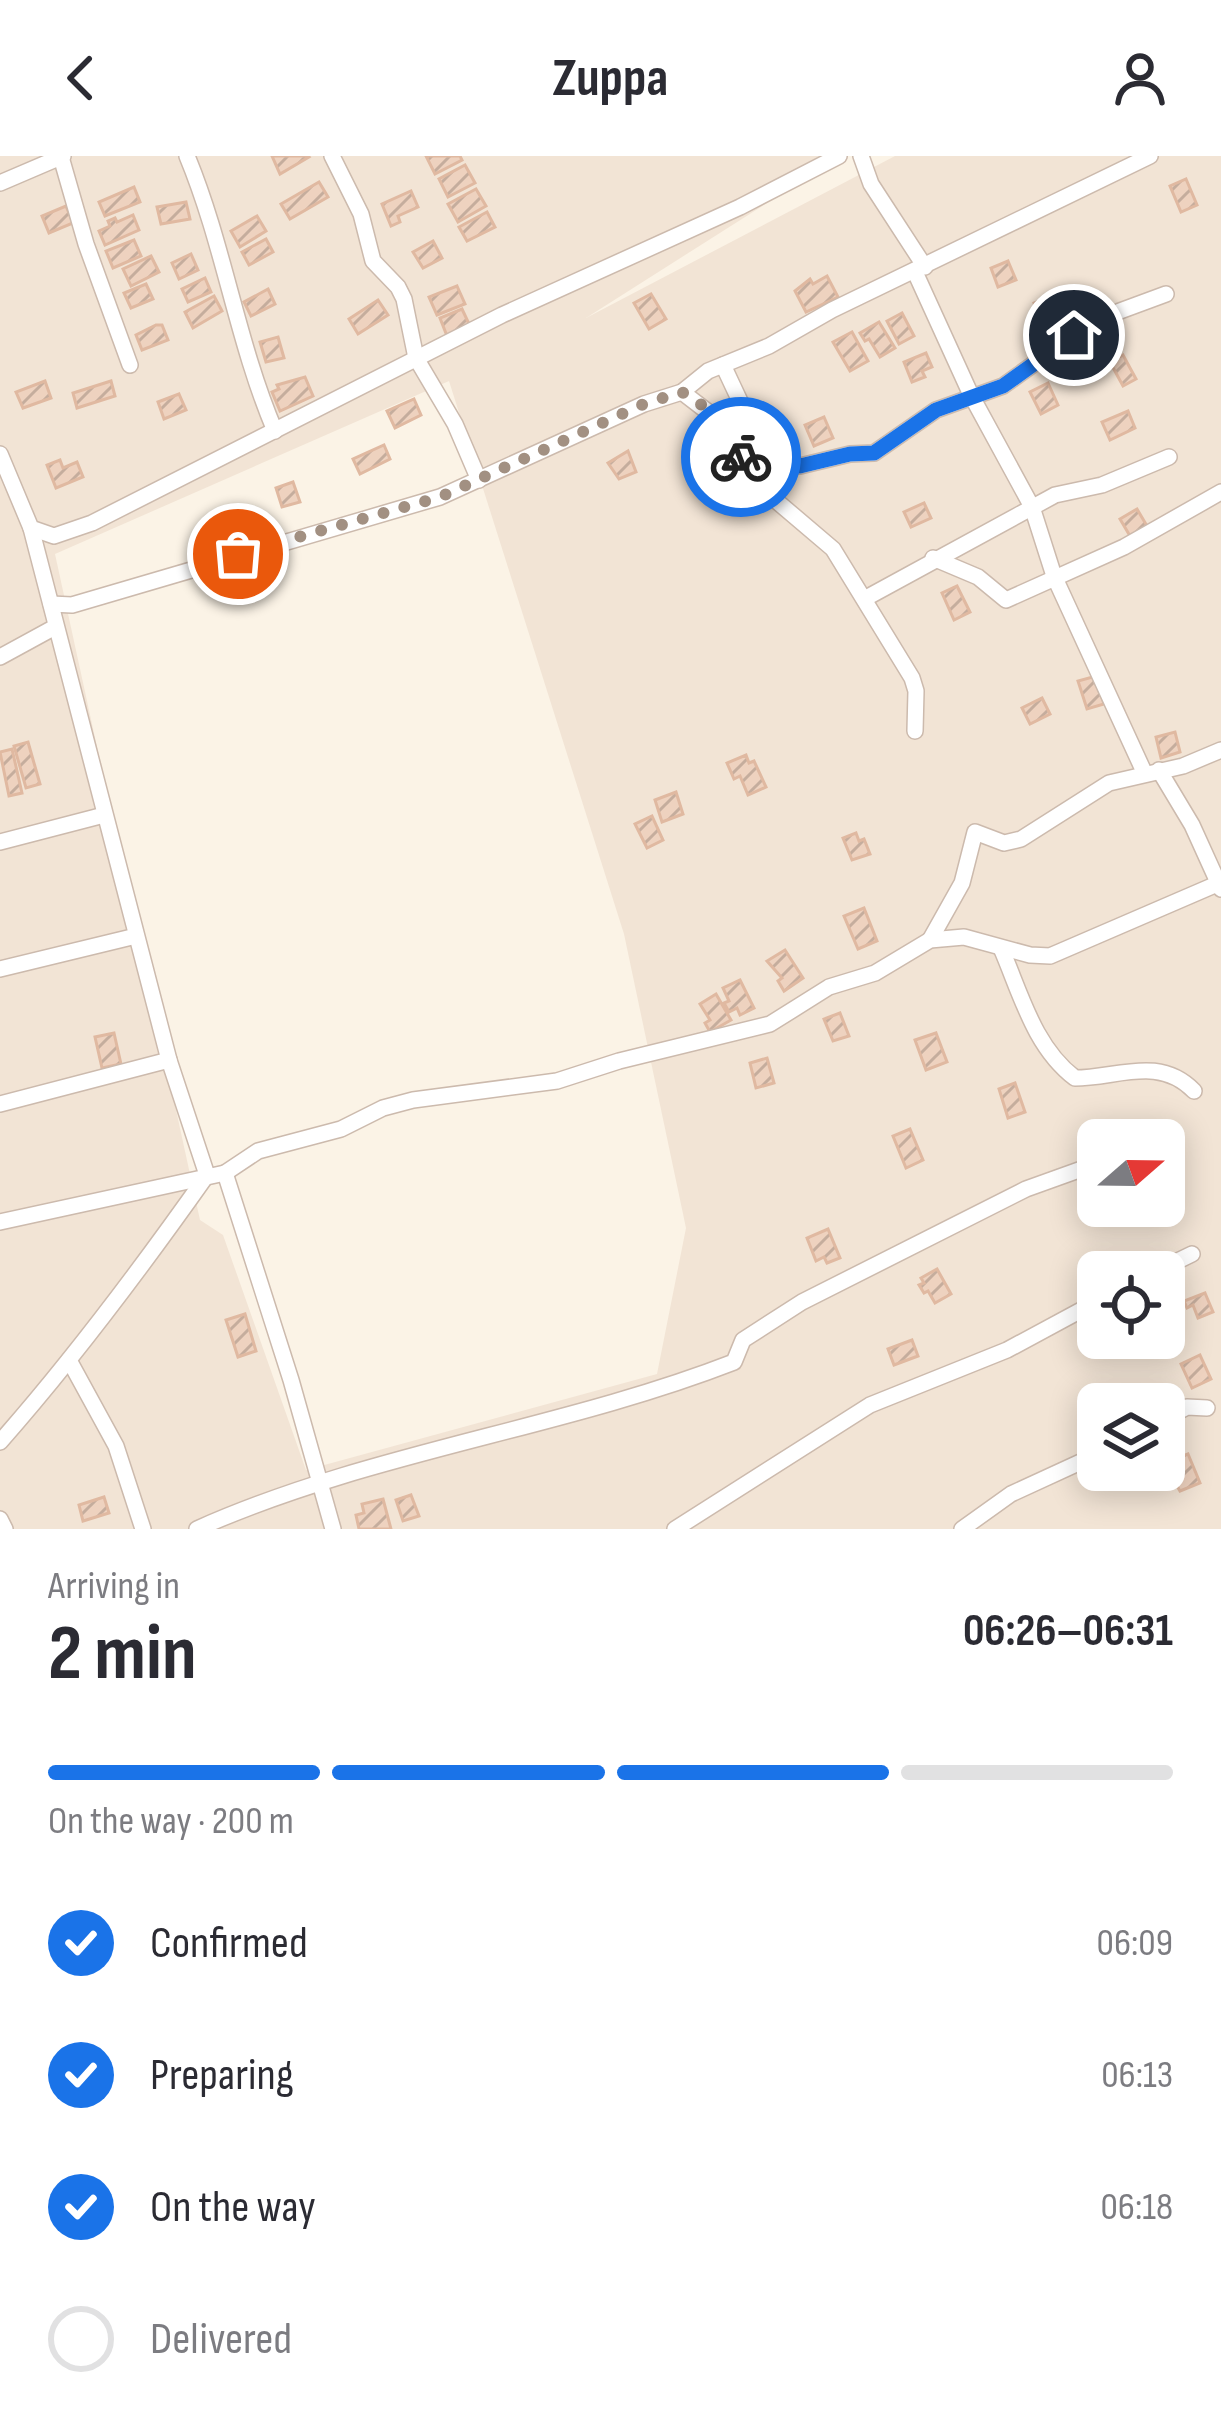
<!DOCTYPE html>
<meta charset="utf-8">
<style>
:root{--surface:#fff;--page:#f7f7f7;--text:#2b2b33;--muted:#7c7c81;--line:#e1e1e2;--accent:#1a73e8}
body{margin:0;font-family:"Sofia Sans Condensed",sans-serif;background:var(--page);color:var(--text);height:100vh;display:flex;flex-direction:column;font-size:45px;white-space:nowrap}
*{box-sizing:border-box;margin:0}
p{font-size:39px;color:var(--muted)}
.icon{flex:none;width:66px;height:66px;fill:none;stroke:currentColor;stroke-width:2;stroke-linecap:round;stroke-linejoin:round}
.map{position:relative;height:1373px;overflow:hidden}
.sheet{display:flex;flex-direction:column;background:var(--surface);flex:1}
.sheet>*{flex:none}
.needle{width:78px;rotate:70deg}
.fabs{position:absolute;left:1077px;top:963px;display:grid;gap:24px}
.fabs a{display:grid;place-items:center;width:108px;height:108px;border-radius:18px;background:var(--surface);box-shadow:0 6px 30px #0003;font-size:60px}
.pin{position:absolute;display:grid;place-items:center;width:102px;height:102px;color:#fff;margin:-51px;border:6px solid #fff;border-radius:50%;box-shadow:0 3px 12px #0007}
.courier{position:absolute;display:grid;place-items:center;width:120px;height:120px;margin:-60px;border:9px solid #1a73e8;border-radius:50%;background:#fff;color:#222;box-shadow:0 3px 15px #0007}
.headline em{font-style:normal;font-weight:700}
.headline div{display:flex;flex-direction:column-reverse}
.headline{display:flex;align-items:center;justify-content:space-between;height:204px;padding:0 48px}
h1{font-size:78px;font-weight:700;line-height:90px}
.bar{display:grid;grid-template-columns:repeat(4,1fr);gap:18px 12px;align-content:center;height:144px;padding:0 48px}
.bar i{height:15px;border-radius:9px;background:var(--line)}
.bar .selected{background:var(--accent)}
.bar p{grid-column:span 4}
ol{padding:0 48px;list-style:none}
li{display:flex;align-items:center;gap:36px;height:132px}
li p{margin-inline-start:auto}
li .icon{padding:12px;border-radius:50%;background:var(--accent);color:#fff;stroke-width:4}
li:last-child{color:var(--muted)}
li i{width:66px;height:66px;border:6px solid var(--line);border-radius:50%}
header{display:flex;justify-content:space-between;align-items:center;height:156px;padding:0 48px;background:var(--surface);font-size:54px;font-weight:700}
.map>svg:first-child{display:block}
</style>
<header><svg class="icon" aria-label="back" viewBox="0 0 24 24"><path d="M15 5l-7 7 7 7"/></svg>Zuppa<svg class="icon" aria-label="person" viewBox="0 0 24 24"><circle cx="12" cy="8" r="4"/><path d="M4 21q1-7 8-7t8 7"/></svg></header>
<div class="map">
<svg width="1221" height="1373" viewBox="0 0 1221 1373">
<defs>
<pattern id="building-hatch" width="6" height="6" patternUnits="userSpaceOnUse" patternTransform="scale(3)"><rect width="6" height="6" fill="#eed2bf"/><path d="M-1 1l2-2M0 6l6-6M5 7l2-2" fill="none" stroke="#c5ad9d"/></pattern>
</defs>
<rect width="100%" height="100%" fill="#fbf3e6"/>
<!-- residential -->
<path fill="#f2e4d5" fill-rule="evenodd" d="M0,0h841l-255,162 309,-162h326v1373h-1221zM449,225l175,553 62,294 -29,146 -351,96 -83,-235 -23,-15 -145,-666zM1098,984h66v66h-66zM1098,1116h66v66h-66zM1098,1248h66v66h-66z"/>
<!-- building -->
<g fill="url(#building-hatch)" stroke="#e0b9a1" stroke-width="3">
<path d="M272,0h36l1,1 -29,17z"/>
<path d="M426,0h34l2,4 -27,14z"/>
<path d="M465,9l10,18 -27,14 -9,-18z"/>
<path d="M1186,23l11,26 -16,7 -11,-26z"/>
<path d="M319,26l9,15 -38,22 -9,-15z"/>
<path d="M134,31l6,15 -35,14 -6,-14z"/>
<path d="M476,33l10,17 -28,16 -10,-18z"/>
<path d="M411,35l7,16 -20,9 2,6 -9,4 -9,-22z"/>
<path d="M186,46l4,17 -29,5 -4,-17z"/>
<path d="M66,50l7,17 -24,10 -7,-17z"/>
<path d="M487,56l8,15 -28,14 -8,-14z"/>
<path d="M133,59l6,15 -34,15 -6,-14 11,-5 -2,-5 7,-3 2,4z"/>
<path d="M257,60l9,15 -26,16 -9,-16z"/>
<path d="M266,83l7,13 -24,13 -7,-13z"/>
<path d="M134,84l7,16 -28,12 -7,-17z"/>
<path d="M433,85l9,17 -19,10 -10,-16z"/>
<path d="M191,98l7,16 -19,9 -7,-16z"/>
<path d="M151,100l8,16 -28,14 -8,-17z"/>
<path d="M1008,105l8,19 -18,7 -7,-19z"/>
<path d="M827,120l11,21 -32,15 -11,-21 15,-12 3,5z"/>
<path d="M205,122l6,14 -23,10 -6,-13z"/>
<path d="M146,128l7,15 -22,9 -7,-15z"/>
<path d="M457,130l8,18 -28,11 -8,-18z"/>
<path d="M268,133l7,15 -24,12 -7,-14z"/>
<path d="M651,138l15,25 -17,10 -15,-26z"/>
<path d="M214,140l8,15 -29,17 -8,-16z"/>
<path d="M1046,142l5,10 7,-3 5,11 -21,8 -8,-21z"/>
<path d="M378,144l10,15 -30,19 -9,-15z"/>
<path d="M462,153l8,17 -23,10 -7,-18z"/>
<path d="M902,157l12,23 -15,8 -12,-23z"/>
<path d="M879,166l16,26 -15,9 -11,-18 -4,2 -5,-8z"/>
<path d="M156,169h6l6,15 -26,10 -6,-15z"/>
<path d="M852,176l16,29 -18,10 -17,-29z"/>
<path d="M278,181l6,21 -18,4 -6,-20z"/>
<path d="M926,197l6,14 -10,4 3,6 -13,5 -8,-20z"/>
<path d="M1123,199l13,24 -13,7 -13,-24z"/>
<path d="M305,221l8,19 -33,15 -8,-19 7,-3 -2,-4z"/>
<path d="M45,225l6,17 -28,10 -7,-16z"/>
<path d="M111,225l4,15 -38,12 -4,-15z"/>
<path d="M1048,227l10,22 -17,9 -11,-22z"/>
<path d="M179,238l7,16 -22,9 -6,-17z"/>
<path d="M414,243l7,16 -26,13 -8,-17z"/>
<path d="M1128,255l7,17 -25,12 -8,-18z"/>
<path d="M824,261l9,21 -19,8 -9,-21z"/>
<path d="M384,289l6,14 -30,15 -7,-15z"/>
<path d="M628,295l8,21 -17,7 -11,-16z"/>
<path d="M60,304l3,8 14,-6 6,15 -27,11 -9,-23z"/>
<path d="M293,326l7,20 -18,5 -6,-19z"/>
<path d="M924,347l7,15 -20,9 -7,-15z"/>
<path d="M1137,353l10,17 -17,10 -10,-17z"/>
<path d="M957,430l13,26 -16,8 -12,-27z"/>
<path d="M1096,520l8,28 -17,5 -9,-28z"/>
<path d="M1042,542l8,16 -20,10 -8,-16z"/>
<path d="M1175,576l5,20 -19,6 -5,-21z"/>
<path d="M28,586l12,42 -14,4 -12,-42z"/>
<path d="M12,593l10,44 -13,3 -9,-44z"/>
<path d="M746,599l3,8 5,-2 12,26 -18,8 -8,-19 -6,3 -7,-16z"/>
<path d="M676,636l7,22 -21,8 -7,-22z"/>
<path d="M652,660l11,24 -16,8 -12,-24z"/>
<path d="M856,677l3,8 5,-2 6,15 -18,6 -9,-22z"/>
<path d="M864,752l13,33 -19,8 -14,-33z"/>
<path d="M785,794l18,28 -19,13 -6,-10 4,-3 -15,-17z"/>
<path d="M740,824l14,28 -14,7 -3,-7 -8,4 -5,-9 5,-2 -6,-13z"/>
<path d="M716,838l15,26 -21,12 -5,-9 5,-3 -10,-16z"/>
<path d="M840,857l9,23 -16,5 -9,-22z"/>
<path d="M114,877l7,31 -19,4 -7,-31z"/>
<path d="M936,877l11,29 -21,8 -11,-30z"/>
<path d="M767,902l7,25 -18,5 -6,-25z"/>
<path d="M1015,927l10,29 -17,6 -9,-29z"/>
<path d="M910,973l13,31 -17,8 -13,-32z"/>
<path d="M828,1073l12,29 -13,5 -3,-6 -8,4 -9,-23z"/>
<path d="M937,1113l14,25 -16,9 -7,-12 -4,2 -5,-8 5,-2 -3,-5z"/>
<path d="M1205,1137l8,19 -15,6 -5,-13 -6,3 -3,-7z"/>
<path d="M245,1158l11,37 -18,6 -12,-37z"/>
<path d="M912,1184l6,16 -24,9 -6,-16z"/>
<path d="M1200,1199l11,24 -19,9 -11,-24z"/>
<path d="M1188,1298l12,29 -20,8 -16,-28z"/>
<path d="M411,1339l8,21 -16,5 -7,-21z"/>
<path d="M104,1341l5,16 -26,8 -4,-16z"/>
<path d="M383,1343l8,30h-32l-3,-14 8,-2 -2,-9z"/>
</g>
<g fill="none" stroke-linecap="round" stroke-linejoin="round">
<!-- minor casing -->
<g stroke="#ccbaad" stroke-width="18">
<g id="minor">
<path d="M187,0c37,89 50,186 88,275"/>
<path d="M332,0l29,58 12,47 25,26 6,12 12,59 39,66 24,56"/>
<path d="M861,0l10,28 54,83"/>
<path d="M61,1l25,87 44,121"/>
<path d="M0,27l63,-27"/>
<path d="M915,116l56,123 61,112 22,69 91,198"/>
<path d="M723,209l38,81 13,18"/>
<path d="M682,236l26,20 65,86 60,51 79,129 4,13 -1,40"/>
<path d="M0,298l31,74 23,8 38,-13 410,-208 238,-108 99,-51"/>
<path d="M740,301l60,9 50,-12 24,-1 62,-43 67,-24 71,-51 46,-24 46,-17"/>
<path d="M933,402l45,19 28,23 118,-53 97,-55"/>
<path d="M866,442l189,-103 47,-10 67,-28"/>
<path d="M51,448l21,1 368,-108 204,-93 38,-12 26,-21 61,-25 63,-36 318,-154"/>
<path d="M0,501l55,-30"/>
<path d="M1159,614l33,55 29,64"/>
<path d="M0,686l104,-27"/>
<path d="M930,784l32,-57 13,-51 29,11 17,-4 88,-56 74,-17 38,-16"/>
<path d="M1001,792c20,46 33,99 74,130 42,0 84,-23 119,13"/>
<path d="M0,813l136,-33"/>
<path d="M0,948l169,-44"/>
<path d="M225,1017l33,-22 83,-22 42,-21 30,-8 144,-19 62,-20 151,-37 59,-37 46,-14 55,-33 34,-3 66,18 20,1 167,-72"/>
<path d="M0,1066l225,-49 66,207 42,149"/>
<path d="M1155,1116l37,-18"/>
<path d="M69,1204l47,86 27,83"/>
<path d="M1164,1263l23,-12 20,1"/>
<path d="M0,1286c75,-85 142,-175 207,-267l-38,-115 -138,-532"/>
<path d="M0,1363l5,10"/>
<path d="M197,1373c172,-77 362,-99 537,-167l9,-22 59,-38 224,-113 64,-23"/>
<path d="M675,1373l195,-124 137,-55 91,-49"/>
<path d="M962,1373l49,-35 87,-40"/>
</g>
</g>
<!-- minor -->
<use href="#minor" stroke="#fff" stroke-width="15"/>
</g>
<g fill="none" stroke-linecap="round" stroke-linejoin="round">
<!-- done -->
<path stroke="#a29082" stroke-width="12" stroke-dasharray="0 21.6" d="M238,398l202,-57 204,-93 38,-12 18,11 41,54"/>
<!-- route -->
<path stroke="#1a73e8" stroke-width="15" d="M741,301l59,9 50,-12 24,-1 62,-43 67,-24 71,-51"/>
</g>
</svg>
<div class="fabs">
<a><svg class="needle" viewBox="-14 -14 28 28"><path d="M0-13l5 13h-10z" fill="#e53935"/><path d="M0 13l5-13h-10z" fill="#7c7c81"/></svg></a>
<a><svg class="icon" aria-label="locate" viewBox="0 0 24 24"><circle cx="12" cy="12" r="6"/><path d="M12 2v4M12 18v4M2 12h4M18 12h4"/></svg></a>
<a><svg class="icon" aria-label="layers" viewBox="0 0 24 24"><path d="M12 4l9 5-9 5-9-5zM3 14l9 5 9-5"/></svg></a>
</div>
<div class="pin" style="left:238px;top:398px;background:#ea580c"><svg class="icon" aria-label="bag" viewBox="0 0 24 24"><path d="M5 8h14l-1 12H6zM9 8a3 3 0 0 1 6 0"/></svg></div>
<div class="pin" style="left:1074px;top:179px;background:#1f2937"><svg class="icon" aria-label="home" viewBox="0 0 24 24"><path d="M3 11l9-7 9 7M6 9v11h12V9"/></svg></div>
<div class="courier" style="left:741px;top:301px"><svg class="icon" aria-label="bike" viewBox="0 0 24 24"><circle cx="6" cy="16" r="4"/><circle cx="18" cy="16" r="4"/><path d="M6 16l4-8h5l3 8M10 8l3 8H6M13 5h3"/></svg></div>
</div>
<section class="sheet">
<div class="headline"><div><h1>2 min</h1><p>Arriving in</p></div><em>06:26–06:31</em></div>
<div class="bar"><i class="selected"></i><i class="selected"></i><i class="selected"></i><i></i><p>On the way · 200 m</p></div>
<ol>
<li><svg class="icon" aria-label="check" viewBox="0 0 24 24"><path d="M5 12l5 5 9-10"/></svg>Confirmed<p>06:09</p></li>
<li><svg class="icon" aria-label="check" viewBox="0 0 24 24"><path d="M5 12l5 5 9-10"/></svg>Preparing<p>06:13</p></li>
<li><svg class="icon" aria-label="check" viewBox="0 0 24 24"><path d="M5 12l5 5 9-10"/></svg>On the way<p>06:18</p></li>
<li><i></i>Delivered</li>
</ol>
</section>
